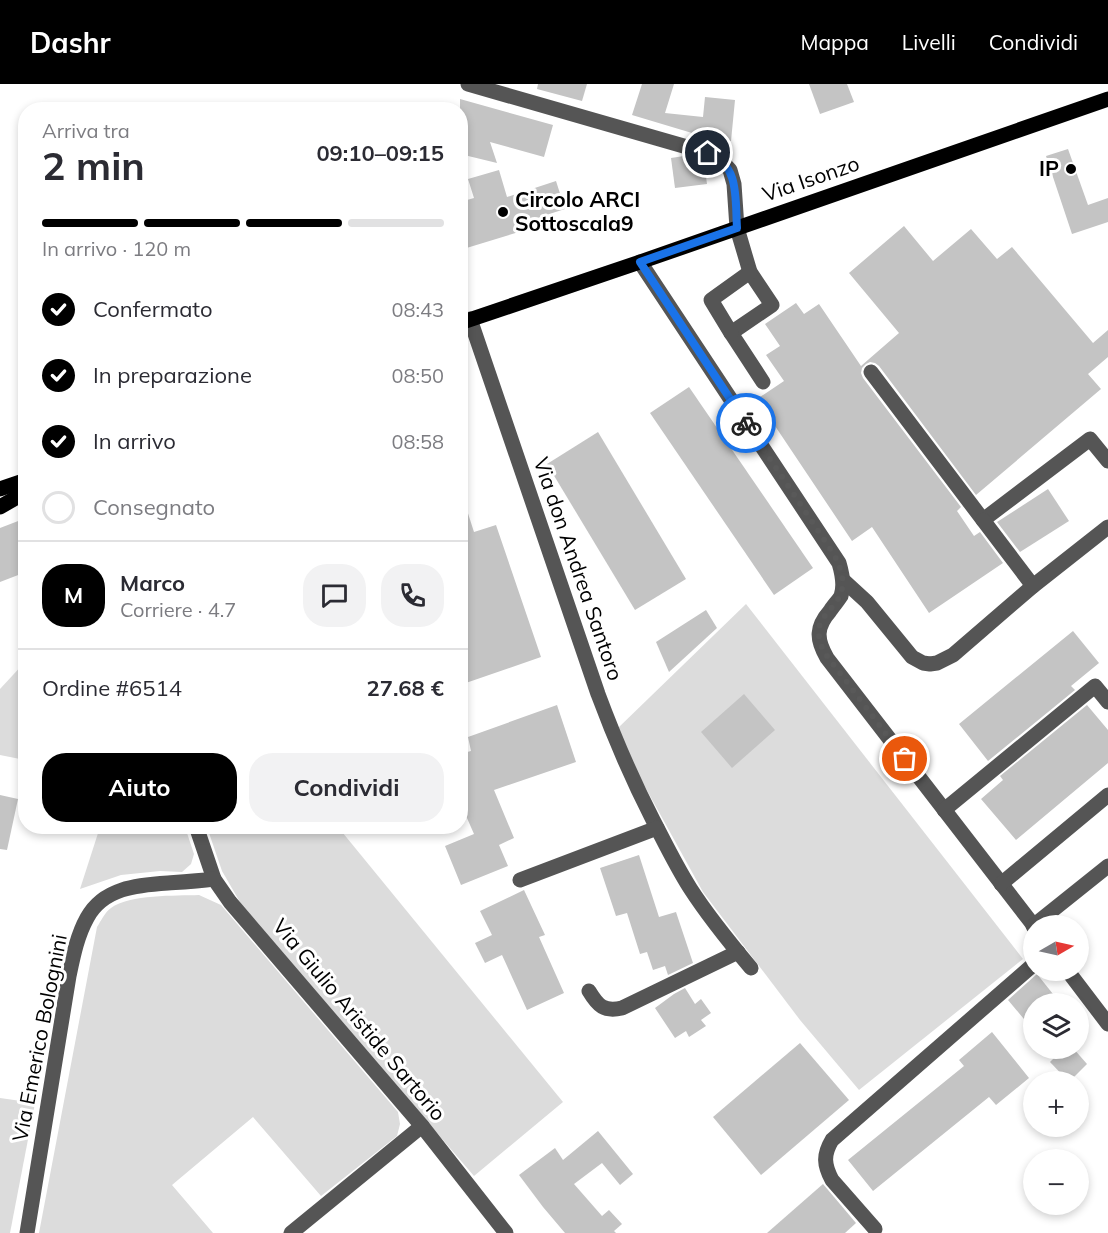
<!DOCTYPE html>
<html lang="it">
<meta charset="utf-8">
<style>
:root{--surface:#fff;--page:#f2f2f3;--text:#2b2b33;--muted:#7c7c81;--line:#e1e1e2;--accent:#000}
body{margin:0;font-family:Mulish,sans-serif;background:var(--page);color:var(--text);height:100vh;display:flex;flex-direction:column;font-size:22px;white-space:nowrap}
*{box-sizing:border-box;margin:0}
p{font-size:20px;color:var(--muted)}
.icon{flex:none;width:33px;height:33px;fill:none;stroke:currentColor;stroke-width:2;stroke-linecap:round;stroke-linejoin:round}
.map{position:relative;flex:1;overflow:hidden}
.side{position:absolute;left:18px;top:18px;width:450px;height:732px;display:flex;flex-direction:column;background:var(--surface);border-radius:24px;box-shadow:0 3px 9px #0003}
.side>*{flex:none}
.needle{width:39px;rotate:81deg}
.tools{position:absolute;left:1023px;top:831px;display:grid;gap:12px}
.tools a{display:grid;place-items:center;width:66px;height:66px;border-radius:50%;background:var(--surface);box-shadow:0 3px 9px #0003;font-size:30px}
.pin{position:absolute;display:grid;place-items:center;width:51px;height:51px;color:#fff;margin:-26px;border:3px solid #fff;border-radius:50%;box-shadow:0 2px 6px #0007}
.courier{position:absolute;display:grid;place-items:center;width:60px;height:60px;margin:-30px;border:4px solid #1a73e8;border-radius:50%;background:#fff;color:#222;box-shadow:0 2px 8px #0007}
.overview em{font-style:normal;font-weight:700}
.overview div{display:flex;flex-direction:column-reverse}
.overview{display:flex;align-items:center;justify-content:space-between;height:102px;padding:0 24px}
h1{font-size:39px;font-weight:700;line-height:45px}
.bar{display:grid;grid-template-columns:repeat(4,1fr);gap:9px 6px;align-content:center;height:72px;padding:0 24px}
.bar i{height:8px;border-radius:4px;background:var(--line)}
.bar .on{background:var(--accent)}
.bar p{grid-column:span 4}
.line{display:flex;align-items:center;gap:15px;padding:0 24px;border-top:2px solid var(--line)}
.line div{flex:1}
.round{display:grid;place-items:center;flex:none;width:63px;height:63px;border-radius:24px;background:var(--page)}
ol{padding:0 24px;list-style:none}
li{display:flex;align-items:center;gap:18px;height:66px}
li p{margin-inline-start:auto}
li .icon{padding:6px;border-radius:50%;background:var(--accent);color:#fff;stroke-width:4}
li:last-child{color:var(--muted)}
li i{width:33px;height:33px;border:3px solid var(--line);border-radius:50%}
.button{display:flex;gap:12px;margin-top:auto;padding:12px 24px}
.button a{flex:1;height:69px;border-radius:24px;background:var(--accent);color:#fff;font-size:24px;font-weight:700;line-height:69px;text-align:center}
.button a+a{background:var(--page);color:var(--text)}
header{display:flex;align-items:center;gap:36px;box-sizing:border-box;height:84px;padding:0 30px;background:var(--accent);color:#fff}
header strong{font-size:28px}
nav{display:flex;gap:33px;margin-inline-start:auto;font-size:21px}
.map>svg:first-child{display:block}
</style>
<header>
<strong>Dashr</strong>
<nav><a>Mappa</a><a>Livelli</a><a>Condividi</a></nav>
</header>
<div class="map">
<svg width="1108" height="1149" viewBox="0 0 1108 1149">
<rect width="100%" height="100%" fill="#fff"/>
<!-- green -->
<g fill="#dcdcdc">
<path d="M746,520l277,355 -164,131 -59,-70 -97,-128 -75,-136 -10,-28z"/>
<path d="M25,578v98l-25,-5v-66z"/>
<path d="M100,743h85l9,27 -3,10 -9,8 -22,-1 -39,4 -41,14z"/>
<path d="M207,743h131l225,275 -89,74 -230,-267 -22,-38z"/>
<path d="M199,811l22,10 177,207 2,12 -3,12 -76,60 -68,-79 -81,68 41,48h-174l58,-306c4,-6 8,-15 14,-19 19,-14 64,-12 88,-13z"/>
<path d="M0,1014l35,5 -25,130h-10z"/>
</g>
<!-- building -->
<g fill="#c4c4c4">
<path d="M538,0h49l-5,17 -45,-12z"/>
<path d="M642,0h32l-9,29 38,4 2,-20 30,3 -4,41 -19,-2 -80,-24z"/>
<path d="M809,0h38l7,18 -34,12z"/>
<path d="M460,15l93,26 -9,32 -54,-15 7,21 -37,-9z"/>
<path d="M1068,65l20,56 20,-7v24l-36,12 -26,-78z"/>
<path d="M684,72l20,6 3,22 -32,4 -4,-30z"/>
<path d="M499,86l8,27 49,-16 9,28 -25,8 2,8 -82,25v-48l14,-4 -6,-19z"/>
<path d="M904,142l29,35 38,-32 26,30 15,-12 81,96 15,-13v27l-20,17 13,15 -125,106 -97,-129 -4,-3 -5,-1 -4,2 -4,4 -1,5 2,5 98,129 -4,4 17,25 6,-4 23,31 -74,50 -57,-86 -20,14 -95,-142 27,-18 -18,-26 14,-9 -15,-22 31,-21 8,11 15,-10 42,62 38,-33 -50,-60z"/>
<path d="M689,303l124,181 -39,27 -124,-182z"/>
<path d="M598,348l88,147 -51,31 -88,-146z"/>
<path d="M1048,405l21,32 -49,31 -23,-30z"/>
<path d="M464,417l10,31 22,-7 45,132 -81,28v-183z"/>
<path d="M26,434v54l-26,10v-54z"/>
<path d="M706,526l11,18 -48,44 -13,-30z"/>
<path d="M1073,547l26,32 -28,23 4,4 -87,71 -29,-37z"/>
<path d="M744,610l31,36 -43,38 -31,-36z"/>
<path d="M557,621l19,57 -82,28 20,48 -15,7 9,21 -47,19 -16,-39 29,-12 -14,-32v-48l11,-3 -3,-14z"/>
<path d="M1087,621l21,25v33l-92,77 -35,-41 22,-19 -3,-4z"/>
<path d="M0,711l18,4 -11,51 -7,-1z"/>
<path d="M639,771l20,62 17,-5 17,51 -25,12 -3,-9 -12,4 -6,-18 -7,2 -13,-41 -11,3 -16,-48z"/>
<path d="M524,806l21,45 -6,2 25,56 -37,17 -25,-55 -17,8 -10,-20 17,-8 -12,-24z"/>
<path d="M1037,890l24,30h-27v27l-26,-31z"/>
<path d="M685,904l10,16 6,-5 10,14 -10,7 5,6 -17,11 -3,-6 -11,7 -20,-30 19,-14z"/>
<path d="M992,948l37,46 -33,27 -7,-8 -116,94 -25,-31 116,-94 -5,-6z"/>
<path d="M800,959l49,57 -88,75 -48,-58z"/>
<path d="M1064,964h9l14,16 -18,18 -19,-20z"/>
<path d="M598,1047l35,43 -13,11 -18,-22 -28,21 28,32 7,-6 13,14 -8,7 2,2h-51l-22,-26 -24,-32 36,-27 8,12z"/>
<path d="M823,1100l33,39 -11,10h-78z"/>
</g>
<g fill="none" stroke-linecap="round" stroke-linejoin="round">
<!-- minor -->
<g stroke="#555" stroke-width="15">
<path d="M468,0l240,69 12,6 10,11 4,14 3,44 13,44 22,33 -41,28 32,49"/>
<path d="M640,178l199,301c3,10 6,22 2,33 -3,5 -8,10 -11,15 -14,16 -14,28 -3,47l207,268"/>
<path d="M470,235l128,375c16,43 34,85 55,126 12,23 23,46 37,68 18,28 40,55 61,80"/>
<path d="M731,249l-20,-33 39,-28"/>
<path d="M871,288l112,148 107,-81 18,22"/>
<path d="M983,436l50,66"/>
<path d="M843,496l24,22 45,55 11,6 7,1 7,-1 16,-8 80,-69 75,-59"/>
<path d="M944,726l151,-124 13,16"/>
<path d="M196,742l18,53 16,23 192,224 84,107"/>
<path d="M520,796l137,-52"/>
<path d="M1001,800l107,-89"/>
<path d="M1033,842l75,-60"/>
<path d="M1067,886l41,54"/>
<path d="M589,907c9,15 15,21 33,17l116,-56"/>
<path d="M875,1145l-43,-49c-8,-15 -9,-25 0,-40l202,-176"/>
<path d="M27,1149l42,-257c4,-19 8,-40 18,-58 16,-30 50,-33 81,-35 15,-1 31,-2 46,-4"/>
<path d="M291,1149l131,-107"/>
</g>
<!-- major -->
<g stroke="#000" stroke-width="15">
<path d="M460,239l180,-61 468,-163"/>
<path d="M0,405l26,-9"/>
<path d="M0,423l26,-15"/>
</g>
</g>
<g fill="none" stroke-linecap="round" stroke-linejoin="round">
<!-- done -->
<path stroke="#595959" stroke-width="6" stroke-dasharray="0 10.8" d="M746,339l87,130c10,18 15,35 1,52 -5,6 -11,12 -14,19 -3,10 0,19 4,28l81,107"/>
<!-- route -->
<path stroke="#1a73e8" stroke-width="8" d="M708,69c32,12 27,46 29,75l-97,34 106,161"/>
</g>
<!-- markers -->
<g fill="#000" stroke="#fff" stroke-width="2">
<circle cx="1071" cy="85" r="6"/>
<circle cx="503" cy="128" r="6"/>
</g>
<g text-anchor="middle" stroke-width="6" stroke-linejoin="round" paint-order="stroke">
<!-- poi labels -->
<g font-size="21" font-weight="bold" fill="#000" stroke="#fff" text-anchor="end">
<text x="1059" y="92">IP</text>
<text x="515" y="123" text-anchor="start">Circolo ARCI<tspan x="515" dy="24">Sottoscala9</tspan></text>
</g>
<!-- street labels -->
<g font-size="21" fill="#000" stroke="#fff">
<text transform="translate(811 95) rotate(-19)" y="7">Via Isonzo</text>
<text transform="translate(578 485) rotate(71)" y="7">Via don Andrea Santoro</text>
<text transform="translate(359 936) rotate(50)" y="7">Via Giulio Aristide Sartorio</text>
<text transform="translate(40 954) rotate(-79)" y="7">Via Emerico Bolognini</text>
</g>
</g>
</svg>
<div class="tools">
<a><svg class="needle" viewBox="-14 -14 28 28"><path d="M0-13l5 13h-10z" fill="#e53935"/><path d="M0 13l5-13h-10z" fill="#7c7c81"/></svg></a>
<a><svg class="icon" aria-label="layers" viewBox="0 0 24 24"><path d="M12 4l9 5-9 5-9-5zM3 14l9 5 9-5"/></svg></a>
<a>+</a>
<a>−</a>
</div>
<div class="pin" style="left:905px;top:675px;background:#ea580c"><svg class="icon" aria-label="bag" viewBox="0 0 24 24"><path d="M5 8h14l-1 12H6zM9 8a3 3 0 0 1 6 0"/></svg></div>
<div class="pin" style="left:708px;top:69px;background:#1f2937"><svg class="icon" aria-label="home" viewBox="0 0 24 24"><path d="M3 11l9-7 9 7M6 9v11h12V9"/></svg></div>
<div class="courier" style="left:746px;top:339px"><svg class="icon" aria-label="bike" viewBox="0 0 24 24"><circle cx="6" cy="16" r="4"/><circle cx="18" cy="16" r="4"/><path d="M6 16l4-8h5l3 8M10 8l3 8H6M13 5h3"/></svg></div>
<section class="side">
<div class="overview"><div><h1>2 min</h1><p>Arriva tra</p></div><em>09:10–09:15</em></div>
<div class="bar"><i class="on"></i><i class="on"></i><i class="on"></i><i></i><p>In arrivo · 120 m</p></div>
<ol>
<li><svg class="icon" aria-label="check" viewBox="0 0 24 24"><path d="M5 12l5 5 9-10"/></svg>Confermato<p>08:43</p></li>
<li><svg class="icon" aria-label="check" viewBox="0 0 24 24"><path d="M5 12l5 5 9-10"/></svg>In preparazione<p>08:50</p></li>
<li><svg class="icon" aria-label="check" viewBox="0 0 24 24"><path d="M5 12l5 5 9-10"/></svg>In arrivo<p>08:58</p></li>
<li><i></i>Consegnato</li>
</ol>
<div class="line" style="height:108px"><b class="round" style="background:var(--accent);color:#fff">M</b><div><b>Marco</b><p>Corriere · 4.7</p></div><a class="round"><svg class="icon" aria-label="chat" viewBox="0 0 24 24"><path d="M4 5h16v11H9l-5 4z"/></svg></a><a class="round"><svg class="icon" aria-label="phone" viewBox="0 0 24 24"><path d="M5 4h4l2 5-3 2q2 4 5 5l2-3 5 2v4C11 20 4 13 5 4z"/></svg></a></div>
<div class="line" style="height:78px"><div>Ordine #6514</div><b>27.68 €</b></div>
<div class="button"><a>Aiuto</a><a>Condividi</a></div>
</section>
</div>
